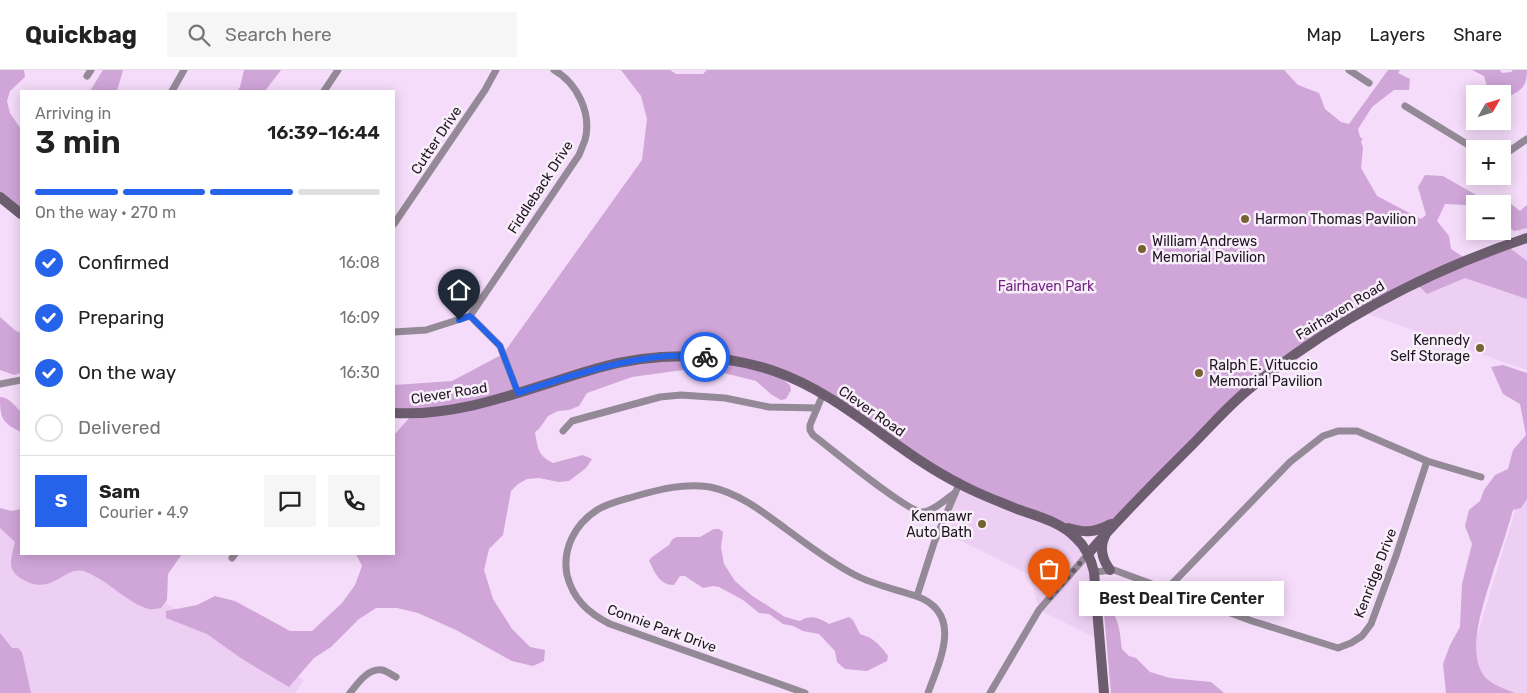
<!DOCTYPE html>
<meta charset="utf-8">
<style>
:root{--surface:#fff;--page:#f6f6f6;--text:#222;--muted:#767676;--line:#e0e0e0;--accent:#2563eb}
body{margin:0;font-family:Rubik,sans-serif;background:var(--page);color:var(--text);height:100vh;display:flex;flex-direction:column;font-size:19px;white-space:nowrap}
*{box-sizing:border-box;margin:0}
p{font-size:16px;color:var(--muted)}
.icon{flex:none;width:28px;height:28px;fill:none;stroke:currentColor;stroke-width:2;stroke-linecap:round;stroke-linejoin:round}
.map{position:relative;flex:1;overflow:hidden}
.details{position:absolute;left:20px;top:20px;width:375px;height:465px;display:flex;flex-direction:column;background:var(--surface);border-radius:0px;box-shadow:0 2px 12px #0003}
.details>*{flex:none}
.needle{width:32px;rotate:51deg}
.fabs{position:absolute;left:1466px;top:15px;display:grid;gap:10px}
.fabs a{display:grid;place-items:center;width:45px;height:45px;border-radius:0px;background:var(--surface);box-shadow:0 2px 12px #0003;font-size:25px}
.pin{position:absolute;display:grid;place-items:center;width:42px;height:42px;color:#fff;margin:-51px -21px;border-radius:50% 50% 50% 0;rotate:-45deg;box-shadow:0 0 5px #0007}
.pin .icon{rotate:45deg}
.courier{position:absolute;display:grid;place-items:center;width:50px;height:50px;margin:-25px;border:4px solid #2563eb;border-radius:50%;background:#fff;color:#222;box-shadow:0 1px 6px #0007}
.bubble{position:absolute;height:35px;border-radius:0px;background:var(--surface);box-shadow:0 2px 12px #0003;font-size:16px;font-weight:600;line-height:35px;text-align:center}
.summary em{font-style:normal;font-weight:600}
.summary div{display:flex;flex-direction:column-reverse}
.summary{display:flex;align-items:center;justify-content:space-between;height:85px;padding:0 15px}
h1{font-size:32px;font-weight:600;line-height:38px}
.bar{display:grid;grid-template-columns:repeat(4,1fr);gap:8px 5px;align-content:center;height:60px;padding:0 15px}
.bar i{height:6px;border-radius:4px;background:var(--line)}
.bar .current{background:var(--accent)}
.bar p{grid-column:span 4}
.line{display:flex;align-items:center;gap:12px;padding:0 15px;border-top:1px solid var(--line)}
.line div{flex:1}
.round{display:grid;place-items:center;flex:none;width:52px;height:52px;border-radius:0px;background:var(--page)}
ol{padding:0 15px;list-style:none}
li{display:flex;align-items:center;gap:15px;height:55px}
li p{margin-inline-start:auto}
li .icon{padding:5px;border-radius:50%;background:var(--accent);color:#fff;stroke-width:4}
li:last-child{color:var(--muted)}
li i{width:28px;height:28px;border:2px solid var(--line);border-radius:50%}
header{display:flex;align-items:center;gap:30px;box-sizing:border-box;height:70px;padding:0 25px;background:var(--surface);border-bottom:1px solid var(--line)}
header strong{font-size:24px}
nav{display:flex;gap:28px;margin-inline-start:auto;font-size:18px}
.search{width:350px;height:45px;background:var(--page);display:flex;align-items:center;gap:12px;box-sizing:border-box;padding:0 18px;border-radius:0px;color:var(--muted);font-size:19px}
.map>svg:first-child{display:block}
</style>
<header>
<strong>Quickbag</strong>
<div class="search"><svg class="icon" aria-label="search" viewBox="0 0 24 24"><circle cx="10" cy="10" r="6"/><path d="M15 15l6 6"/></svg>Search here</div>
<nav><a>Map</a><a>Layers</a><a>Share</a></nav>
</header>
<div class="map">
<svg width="1527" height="623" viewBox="0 0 1527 623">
<rect width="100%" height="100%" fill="#f5dcfa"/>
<!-- built -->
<g fill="#edcff3">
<path d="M1527,140v160l-165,-58 159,-73 -6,-17z"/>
<path d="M1527,402v221h-29l-35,-11z"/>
<path d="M959,414l98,41 31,29 12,86 -61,-30 -9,-35 -91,-45z"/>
<path d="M0,441l21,43h56l227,126 -9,13h-295z"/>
</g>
<!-- green -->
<g fill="#d0a5d8">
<path d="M0,0h24l1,7 -15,14 -3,10 3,12 11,16v83l-21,-16z"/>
<path d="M103,0h20l-6,21h-27z"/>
<path d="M244,0h37l-16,21h-28l3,-4z"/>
<path d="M621,0h49l6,4h27l4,-4h577l14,15 21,8 6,16 16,13 8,2 39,-54h12l-2,3 12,6 -1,11h-15l-22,17 -14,22 2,8 3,2 -2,2 2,7 -2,20 16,28 44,23 5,-4 -8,-28 7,-12 18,1 33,19 30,5 14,11 7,-6v23l-13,3 -11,-9 -1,-18h-27v5l-10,-4 -20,-1 -8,17 12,15 2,13 17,11 -66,29 -125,78 -159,152 -29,13 -130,-48 -156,-101 -86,-26 -93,6 -135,38 -95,12v-28l58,-4 51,-27 139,-194 5,-41 -6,-23z"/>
<path d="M1472,0h28l2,3 9,-1 2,-2h14c0,20 -9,22 -24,29l-1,-5h-13l-5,-18z"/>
<path d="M1507,176l20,15v38l-62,-21 -38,16 -10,-10z"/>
<path d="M0,247l16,14 5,2v40l-7,2 -14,-5z"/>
<path d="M668,289h49l59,15 14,11 1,5 -5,9 -5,1 -9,-5 -16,-14 -32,-8 -41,-3 -51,7 -45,16 -8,13 -10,4 -11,1 -10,5 -9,13 -4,3c3,16 2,23 18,31l30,-8 9,4 -6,9 -17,13 -10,1 -20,-4 -12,1 -9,5 -7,7 -8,44 -14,14 -5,21 9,29 19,30 18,18 15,3 -1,11 -11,5 -21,-5 -56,-31 -38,-17 -21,-5h-21l-17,11 -28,28 -17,11 -25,29 -47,-28 -35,-25 -41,-16v-7l31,-6 18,-9 20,5 55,30h22l30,-28 13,-18 7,-19 -6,-12h38v-119l16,-18 192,-48z"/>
<path d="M1503,295l24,8v126l-6,9 -8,2c-6,20 -12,40 -19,59 -8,28 -30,83 -9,108 7,8 20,12 30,16h-69l-3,-29 7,-19 10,-18 2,-43 10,-40 -7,-18 4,-16 11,-9 4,-11 11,-15 13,-6 5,-19 13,-15 -6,-31 -17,-10 -12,-27z"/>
<path d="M0,327c9,0 15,9 21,15v20c-19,-9 -21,-14 -21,-35z"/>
<path d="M0,438l11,3 10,-2v45h161l-14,20 -1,26 -6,8c-4,0 -8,2 -12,1 -22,-6 -40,-28 -63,-37 -21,-9 -33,26 -64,7 -17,-10 -10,-22 -7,-37l-15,-14z"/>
<path d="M714,459h5l4,3 -2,15 3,17 11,17 16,14 34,22 15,4c11,-7 19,-3 29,3l20,-7 4,3 7,14c14,4 20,11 28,22l-1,5 -20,10 -22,-2 -8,-7 -2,-11 -16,-17 -16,-3 -10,-5 -10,-2 -14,-10 -10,-1 -16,-13 -24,-13 -6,-1 -10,2 -18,-12h-5l-6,9c-15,0 -19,-13 -25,-24l3,-4 17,-12 3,-5 4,-3h24z"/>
<path d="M1108,538c12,9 12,28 14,41l7,7 7,2 14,14 20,6 41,4 13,11h-113l-7,-80z"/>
<path d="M0,563l12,15h6l4,4 9,41h-31z"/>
</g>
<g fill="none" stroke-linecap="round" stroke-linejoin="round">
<!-- street -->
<g stroke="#948996" stroke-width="7">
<path d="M1349,0l20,13"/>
<path d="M87,6l4,-6"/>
<path d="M172,21l12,-21"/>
<path d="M324,21l14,-21"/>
<path d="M1405,36l70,43"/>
<path d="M1502,83l6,-1 19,-13"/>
<path d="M394,154l91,-134 11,-20"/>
<path d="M470,246l30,30 18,47"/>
<path d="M394,262l32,-2 44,-14 109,-161c2,-5 4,-10 6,-15 7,-27 -8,-57 -31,-70"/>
<path d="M0,314l21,-4"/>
<path d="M823,324l-13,31v5l3,5c16,12 94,77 109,77 11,0 24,-13 33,-19"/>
<path d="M563,361l9,-10 88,-24 21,-2 44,3 44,9 48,1"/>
<path d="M232,488l3,-4"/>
<path d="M1094,502l20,-2 138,51 86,27 13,-5 11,-7 9,-12 25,-68 31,-95"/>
<path d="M1166,520l124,-128 33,-26 15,-5h19l70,30 54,16"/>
<path d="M917,526l17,-53 25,-59"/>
<path d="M350,623c8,-10 18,-25 32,-23 5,1 10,5 14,7"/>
<path d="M805,623l-195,-69c-22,-11 -37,-25 -43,-49 -5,-26 8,-51 30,-65 11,-7 26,-10 39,-14 25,-7 48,-13 74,-9 29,6 53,25 76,42 22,16 44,33 69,46 19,10 40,14 61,21 48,17 24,64 12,97"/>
<path d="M990,623l49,-83 49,-56"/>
</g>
<!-- secondary -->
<g stroke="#6c5e6f" stroke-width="10">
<path d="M0,127l21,17"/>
<path d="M394,343c71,4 137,-26 204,-45 57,-16 120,-16 176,3 70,24 121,81 186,113 18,10 38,17 57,25 20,7 44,13 59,29 10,9 15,21 18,34l10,121"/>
<path d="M1068,458c17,5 26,5 43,-4"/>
<path d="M1105,466c-6,12 -3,23 5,34"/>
<path d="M1088,484c33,-39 69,-74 105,-110 18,-18 36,-39 56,-55 83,-67 178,-118 278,-151"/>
</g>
</g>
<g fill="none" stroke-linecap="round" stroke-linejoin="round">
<!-- done -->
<path stroke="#6a5b6d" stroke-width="5" stroke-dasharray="0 9" d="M705,287c34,1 67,12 98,26 20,9 37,22 55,35 33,23 65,48 102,66 19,10 39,18 59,25 27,10 54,19 69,45l-39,45"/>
<!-- route -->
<path stroke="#2563eb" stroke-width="6" d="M459,250l11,-4 30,30 18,47c49,-16 96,-32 148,-37 13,-1 26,1 39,1"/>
</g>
<!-- markers -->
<g fill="#766331" stroke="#f9effb" stroke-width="2">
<circle cx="1245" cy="149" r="5"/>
<circle cx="1142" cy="179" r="5"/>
<circle cx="1480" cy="278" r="5"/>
<circle cx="1199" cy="303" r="5"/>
<circle cx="982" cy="454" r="5"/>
</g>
<g text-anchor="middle" stroke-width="5" stroke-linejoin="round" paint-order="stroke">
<!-- street labels -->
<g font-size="14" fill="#1f1621" stroke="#f9effb">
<text transform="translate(436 70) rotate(-56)" y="5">Cutter Drive</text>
<text transform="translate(540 117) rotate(-57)" y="5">Fiddleback Drive</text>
<text transform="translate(1340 240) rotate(-31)" y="5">Fairhaven Road</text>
<text transform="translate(449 323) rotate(-9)" y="5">Clever Road</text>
<text transform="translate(872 341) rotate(35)" y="5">Clever Road</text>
<text transform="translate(1375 503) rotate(-69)" y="5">Kenridge Drive</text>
<text transform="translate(662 558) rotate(20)" y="5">Connie Park Drive</text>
</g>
<!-- poi labels -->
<g font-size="14" fill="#1f1621" stroke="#f9effb" text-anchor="start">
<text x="1255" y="154">Harmon Thomas Pavilion</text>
<text x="1152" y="176">William Andrews<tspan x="1152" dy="16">Memorial Pavilion</tspan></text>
<text x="1470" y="275" text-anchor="end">Kennedy<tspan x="1470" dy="16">Self Storage</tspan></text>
<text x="1209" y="300">Ralph E. Vituccio<tspan x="1209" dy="16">Memorial Pavilion</tspan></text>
<text x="972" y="451" text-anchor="end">Kenmawr<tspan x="972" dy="16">Auto Bath</tspan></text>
</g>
<!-- park labels -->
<g font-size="14" fill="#722481" stroke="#f9effb">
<text x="1046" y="221">Fairhaven Park</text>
</g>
</g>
</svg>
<div class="fabs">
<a><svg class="needle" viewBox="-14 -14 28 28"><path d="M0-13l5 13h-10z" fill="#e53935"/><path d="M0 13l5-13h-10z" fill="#767676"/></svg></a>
<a>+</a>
<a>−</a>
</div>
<div class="pin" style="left:1049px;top:529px;background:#ea580c"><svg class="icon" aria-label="bag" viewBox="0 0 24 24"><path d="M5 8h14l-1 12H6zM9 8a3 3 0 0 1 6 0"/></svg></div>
<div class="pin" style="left:459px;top:250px;background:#1f2937"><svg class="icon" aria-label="home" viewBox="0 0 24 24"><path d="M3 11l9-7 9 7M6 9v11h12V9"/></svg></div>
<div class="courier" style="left:705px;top:287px"><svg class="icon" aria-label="bike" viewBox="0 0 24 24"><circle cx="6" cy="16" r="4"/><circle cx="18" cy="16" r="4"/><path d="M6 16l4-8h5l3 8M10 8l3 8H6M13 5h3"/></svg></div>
<div class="bubble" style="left:1079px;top:511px;width:205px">Best Deal Tire Center</div>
<section class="details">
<div class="summary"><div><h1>3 min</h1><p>Arriving in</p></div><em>16:39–16:44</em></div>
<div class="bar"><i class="current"></i><i class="current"></i><i class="current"></i><i></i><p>On the way · 270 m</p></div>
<ol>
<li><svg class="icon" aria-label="check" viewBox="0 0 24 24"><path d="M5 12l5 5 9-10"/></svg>Confirmed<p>16:08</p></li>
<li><svg class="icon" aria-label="check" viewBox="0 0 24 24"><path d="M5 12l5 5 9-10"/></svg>Preparing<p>16:09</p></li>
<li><svg class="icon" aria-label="check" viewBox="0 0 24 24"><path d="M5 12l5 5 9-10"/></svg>On the way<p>16:30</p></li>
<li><i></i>Delivered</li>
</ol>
<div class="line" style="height:90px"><b class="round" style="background:var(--accent);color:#fff">S</b><div><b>Sam</b><p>Courier · 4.9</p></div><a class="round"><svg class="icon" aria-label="chat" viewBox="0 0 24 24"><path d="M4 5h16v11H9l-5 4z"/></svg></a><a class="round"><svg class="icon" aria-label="phone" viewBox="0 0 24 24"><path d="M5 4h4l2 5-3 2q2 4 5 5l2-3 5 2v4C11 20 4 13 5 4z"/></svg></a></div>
</section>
</div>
